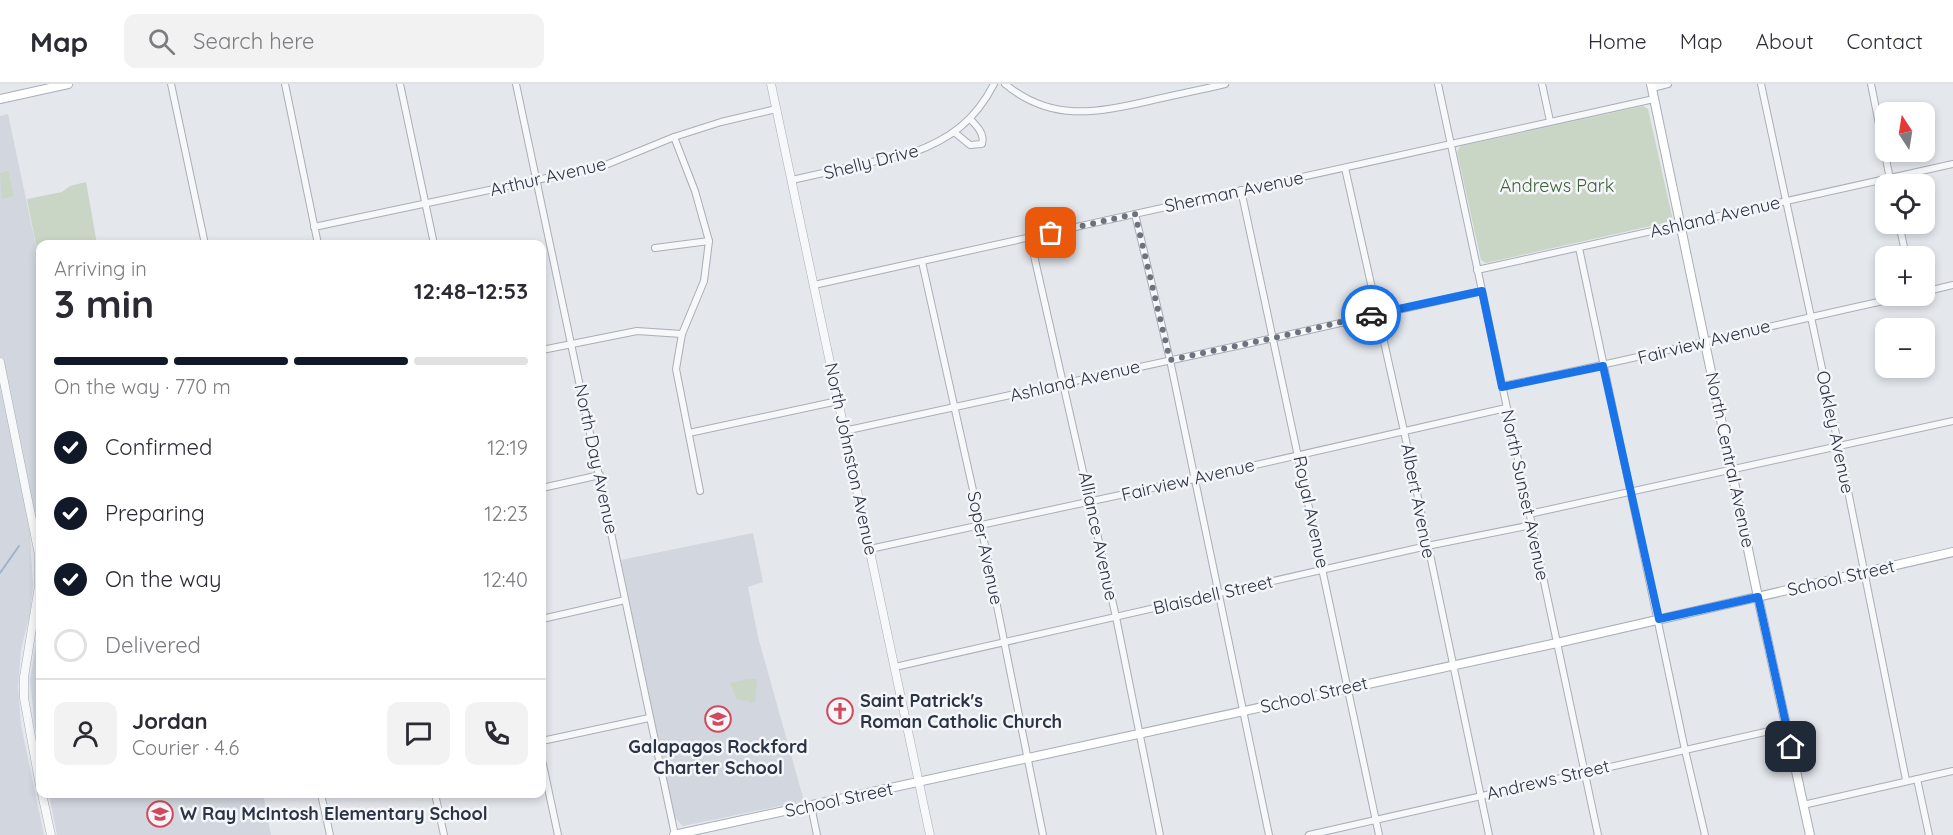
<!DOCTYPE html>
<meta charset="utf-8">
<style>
:root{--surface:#fff;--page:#f2f2f3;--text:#2b2b33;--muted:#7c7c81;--line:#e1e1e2;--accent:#111827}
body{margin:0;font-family:Quicksand,sans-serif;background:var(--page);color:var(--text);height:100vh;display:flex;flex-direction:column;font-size:22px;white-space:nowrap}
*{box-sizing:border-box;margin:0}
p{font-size:20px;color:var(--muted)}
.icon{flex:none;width:33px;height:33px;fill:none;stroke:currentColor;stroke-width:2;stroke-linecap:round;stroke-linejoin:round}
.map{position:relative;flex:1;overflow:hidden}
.drawer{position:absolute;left:36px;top:156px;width:510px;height:558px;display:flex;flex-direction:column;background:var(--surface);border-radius:12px;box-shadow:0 3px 9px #0003}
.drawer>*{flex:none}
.needle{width:39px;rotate:348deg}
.tools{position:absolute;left:1875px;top:18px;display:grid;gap:12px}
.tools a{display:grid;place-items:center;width:60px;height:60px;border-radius:12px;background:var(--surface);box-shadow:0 3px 9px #0003;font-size:30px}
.pin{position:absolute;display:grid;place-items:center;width:51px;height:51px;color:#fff;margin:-26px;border-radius:12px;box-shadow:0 3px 9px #0006}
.courier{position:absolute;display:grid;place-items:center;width:60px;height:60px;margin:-30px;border:4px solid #1a73e8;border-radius:50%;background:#fff;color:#222;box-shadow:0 2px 8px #0007}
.summary em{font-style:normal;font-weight:700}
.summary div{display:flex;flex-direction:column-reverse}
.summary{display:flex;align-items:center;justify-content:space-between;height:102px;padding:0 18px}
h1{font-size:39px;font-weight:700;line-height:45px}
.bar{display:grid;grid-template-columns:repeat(4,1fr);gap:9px 6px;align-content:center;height:72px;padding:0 18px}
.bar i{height:8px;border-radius:4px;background:var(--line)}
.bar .on{background:var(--accent)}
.bar p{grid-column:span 4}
.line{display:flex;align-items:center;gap:15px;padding:0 18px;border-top:2px solid var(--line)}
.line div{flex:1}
.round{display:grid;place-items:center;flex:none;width:63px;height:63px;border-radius:12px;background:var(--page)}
ol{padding:0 18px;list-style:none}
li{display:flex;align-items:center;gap:18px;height:66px}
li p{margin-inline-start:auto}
li .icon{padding:6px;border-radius:50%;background:var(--accent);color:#fff;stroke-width:4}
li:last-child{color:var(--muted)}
li i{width:33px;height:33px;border:3px solid var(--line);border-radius:50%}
header{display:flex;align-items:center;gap:36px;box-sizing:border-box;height:84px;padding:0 30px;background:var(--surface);border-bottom:2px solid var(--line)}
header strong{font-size:28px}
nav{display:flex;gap:33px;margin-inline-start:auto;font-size:21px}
.search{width:420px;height:54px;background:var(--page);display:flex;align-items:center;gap:15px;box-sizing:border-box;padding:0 21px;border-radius:12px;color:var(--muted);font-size:22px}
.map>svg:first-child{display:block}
</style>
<header>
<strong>Map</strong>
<div class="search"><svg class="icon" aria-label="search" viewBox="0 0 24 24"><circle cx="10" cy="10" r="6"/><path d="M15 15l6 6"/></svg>Search here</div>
<nav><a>Home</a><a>Map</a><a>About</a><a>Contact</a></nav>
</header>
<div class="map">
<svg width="1953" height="751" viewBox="0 0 1953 751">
<rect width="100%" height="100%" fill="#e4e7ec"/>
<!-- built -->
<g fill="#d2d6de">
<path d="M8,30l32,151v268l-10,2 3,51 -3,28 -9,35 -3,38 3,38 23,110h-44v-719z"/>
<path d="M753,449l10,49 -15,5 10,50 46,164 -121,25 -8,-8 -54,-258z"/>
<path d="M40,539v132l-5,-27 -5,-48z"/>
<path d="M49,710h214l8,41h-214z"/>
</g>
<!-- green -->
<g fill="#c9d6c5">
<path d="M1643,22l5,3 25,112 -187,42 -5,-3 -24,-108 4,-6z"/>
<path d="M8,87l6,25 -12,3 -2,-26z"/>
<path d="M86,98l11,62h-57v21l-13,-66 35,-7 8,-6z"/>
<path d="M748,595h9l-2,23 -5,1 -1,-2 -12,-1 -7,-17z"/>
</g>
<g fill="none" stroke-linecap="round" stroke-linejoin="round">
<!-- stream -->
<path stroke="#9fb4cc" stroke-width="2" d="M0,489l19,-27"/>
<!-- minor casing -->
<g stroke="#a9aeb7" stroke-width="8">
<g id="minor">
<path d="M171,0l34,160"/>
<path d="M285,0l33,160"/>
<path d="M400,0l34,160"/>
<path d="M516,0l159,751"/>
<path d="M1005,0c46,38 90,29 144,17 25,-6 51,-11 76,-17"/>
<path d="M1438,0l160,751"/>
<path d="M1542,0l8,37"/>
<path d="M1761,0l83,387 62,309"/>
<path d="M1871,0l20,100"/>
<path d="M1652,4l16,-4"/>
<path d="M954,48l16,13 12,-1c3,-10 -5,-18 -12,-25"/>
<path d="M674,53l21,54 14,50 -5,40 -22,53 -6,35 24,122"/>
<path d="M1345,84l59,263 85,404"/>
<path d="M792,96l120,-27c38,-14 63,-32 82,-69"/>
<path d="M1241,106l138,645"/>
<path d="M1135,130l35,146 99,475"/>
<path d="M1899,140l7,32"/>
<path d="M314,143l289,-61 71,-29 47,-15 55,-13"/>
<path d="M1030,154l86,379 44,218"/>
<path d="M655,164l54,-7"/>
<path d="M1579,164l106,502 20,85"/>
<path d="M922,178l59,264 62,309"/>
<path d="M1477,186l476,-106"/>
<path d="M814,201l840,-186"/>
<path d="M1924,208l29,-7"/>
<path d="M542,266l95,-19 45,3"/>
<path d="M1502,302c136,-27 269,-61 404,-90"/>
<path d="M844,347l430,-93 208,-47"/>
<path d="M689,349l149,-32"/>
<path d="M542,404l58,-13"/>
<path d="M1529,430l424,-93"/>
<path d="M870,465l324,-70 312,-71"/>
<path d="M542,535l83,-19"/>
<path d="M895,583l532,-121 105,-21"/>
<path d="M542,657l107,-23"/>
<path d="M542,676l16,75"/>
<path d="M1917,695l12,56"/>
<path d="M321,710l9,41"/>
<path d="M435,710l9,41"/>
<path d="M1803,721l150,-34"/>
<path d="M811,722l6,29"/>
<path d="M1309,751l478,-108"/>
</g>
</g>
<!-- tertiary casing -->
<g stroke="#a9aeb7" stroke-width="9">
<g id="tertiary">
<path d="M771,0l159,751"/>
<path d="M0,278l39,193v31l-15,91v21l16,88"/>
<path d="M42,710l9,41"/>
</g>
</g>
<!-- secondary casing -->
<g stroke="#a9aeb7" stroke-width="10">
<g id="secondary">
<path d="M1651,0l107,513 52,238"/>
<path d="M0,15l68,-15"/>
<path d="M674,751l883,-192 396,-91"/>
</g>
</g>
<!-- minor -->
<use href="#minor" stroke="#f7f8fa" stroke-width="6"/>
<!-- tertiary -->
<use href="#tertiary" stroke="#f7f8fa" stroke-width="8"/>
<!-- secondary -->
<use href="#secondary" stroke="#fff" stroke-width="8"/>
</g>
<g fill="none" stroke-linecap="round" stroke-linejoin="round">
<!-- done -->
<path stroke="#6c737f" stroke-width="6" stroke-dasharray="0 10.8" d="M1051,149l84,-19 35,146 104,-22 97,-23"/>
<!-- route -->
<path stroke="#1a73e8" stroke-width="8" d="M1371,231l111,-24 20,96 101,-21 56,253 99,-22 33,150"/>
</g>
<!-- icons -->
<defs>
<g id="church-ring" transform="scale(1.35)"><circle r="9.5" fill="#f4f6f9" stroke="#d1495b" stroke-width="1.5"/><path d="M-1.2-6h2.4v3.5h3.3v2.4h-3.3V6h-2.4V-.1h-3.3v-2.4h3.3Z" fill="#d1495b"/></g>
<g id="school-ring" transform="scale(1.35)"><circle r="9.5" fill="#f4f6f9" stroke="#d1495b" stroke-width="1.5"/><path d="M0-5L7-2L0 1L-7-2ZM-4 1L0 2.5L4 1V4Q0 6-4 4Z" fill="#d1495b"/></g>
</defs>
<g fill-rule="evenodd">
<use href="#church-ring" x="840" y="627"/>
<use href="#school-ring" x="718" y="635"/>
<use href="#school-ring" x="160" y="730"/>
</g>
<g text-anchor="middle" stroke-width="5" stroke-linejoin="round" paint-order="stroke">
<!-- street labels -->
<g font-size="18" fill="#2b3445" stroke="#f4f6f9">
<text transform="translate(871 78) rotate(-14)" y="6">Shelly Drive</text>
<text transform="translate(548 93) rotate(-13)" y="6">Arthur Avenue</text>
<text transform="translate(1234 108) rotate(-12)" y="6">Sherman Avenue</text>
<text transform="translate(1715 133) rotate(-13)" y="6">Ashland Avenue</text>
<text transform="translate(1704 258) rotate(-14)" y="6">Fairview Avenue</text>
<text transform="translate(1075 297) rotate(-13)" y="6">Ashland Avenue</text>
<text transform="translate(1835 348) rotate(78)" y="6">Oakley Avenue</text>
<text transform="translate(596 375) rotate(78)" y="6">North Day Avenue</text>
<text transform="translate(851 375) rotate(78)" y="6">North Johnston Avenue</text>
<text transform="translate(1730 376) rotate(78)" y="6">North Central Avenue</text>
<text transform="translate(1188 396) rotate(-13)" y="6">Fairview Avenue</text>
<text transform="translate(1525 411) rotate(78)" y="6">North Sunset Avenue</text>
<text transform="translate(1418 417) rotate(79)" y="6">Albert Avenue</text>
<text transform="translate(1311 428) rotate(78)" y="6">Royal Avenue</text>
<text transform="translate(1098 452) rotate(78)" y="6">Alliance Avenue</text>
<text transform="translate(985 464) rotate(78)" y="6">Soper Avenue</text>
<text transform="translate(1841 494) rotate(-13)" y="6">School Street</text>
<text transform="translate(1213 511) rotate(-13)" y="6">Blaisdell Street</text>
<text transform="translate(1314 611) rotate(-13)" y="6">School Street</text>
<text transform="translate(1548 696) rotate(-13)" y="6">Andrews Street</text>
<text transform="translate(839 716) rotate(-12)" y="6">School Street</text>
</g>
<!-- park labels -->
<g font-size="18" fill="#3f6138" stroke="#f4f6f9">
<text x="1557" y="108">Andrews Park</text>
</g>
<!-- poi labels -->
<g font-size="18" font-weight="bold" fill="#2b3445" stroke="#f4f6f9" text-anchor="start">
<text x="860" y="623">Saint Patrick's<tspan x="860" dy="21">Roman Catholic Church</tspan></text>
<text x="718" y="669" text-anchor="middle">Galapagos Rockford<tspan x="718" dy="21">Charter School</tspan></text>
<text x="180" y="736">W Ray McIntosh Elementary School</text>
</g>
</g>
</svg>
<div class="tools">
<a><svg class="needle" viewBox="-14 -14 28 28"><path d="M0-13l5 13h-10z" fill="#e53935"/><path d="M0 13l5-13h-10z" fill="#7c7c81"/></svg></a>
<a><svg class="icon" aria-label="locate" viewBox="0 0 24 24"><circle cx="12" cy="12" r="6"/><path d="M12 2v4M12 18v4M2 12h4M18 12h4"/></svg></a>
<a>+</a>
<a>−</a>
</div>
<div class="pin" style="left:1051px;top:149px;background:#ea580c"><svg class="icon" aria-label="bag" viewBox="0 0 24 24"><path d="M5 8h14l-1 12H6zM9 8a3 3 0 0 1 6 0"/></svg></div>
<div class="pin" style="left:1791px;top:663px;background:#1f2937"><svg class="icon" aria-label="home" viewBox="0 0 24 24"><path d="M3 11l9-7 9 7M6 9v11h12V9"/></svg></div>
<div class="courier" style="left:1371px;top:231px"><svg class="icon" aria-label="car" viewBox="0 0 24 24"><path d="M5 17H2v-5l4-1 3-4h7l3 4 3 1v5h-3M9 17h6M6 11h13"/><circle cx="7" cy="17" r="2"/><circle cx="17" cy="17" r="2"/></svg></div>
<section class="drawer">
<div class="summary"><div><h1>3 min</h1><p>Arriving in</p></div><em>12:48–12:53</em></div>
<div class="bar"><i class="on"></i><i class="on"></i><i class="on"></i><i></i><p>On the way · 770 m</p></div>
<ol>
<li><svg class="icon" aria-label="check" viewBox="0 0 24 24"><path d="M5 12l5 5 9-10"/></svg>Confirmed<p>12:19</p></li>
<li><svg class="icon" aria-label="check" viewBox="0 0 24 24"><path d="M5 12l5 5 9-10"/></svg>Preparing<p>12:23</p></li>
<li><svg class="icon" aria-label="check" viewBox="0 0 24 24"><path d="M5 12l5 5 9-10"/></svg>On the way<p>12:40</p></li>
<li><i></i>Delivered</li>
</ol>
<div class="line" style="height:108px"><a class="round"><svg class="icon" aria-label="person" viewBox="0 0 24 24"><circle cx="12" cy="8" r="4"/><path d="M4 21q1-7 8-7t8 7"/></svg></a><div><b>Jordan</b><p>Courier · 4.6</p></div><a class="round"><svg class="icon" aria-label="chat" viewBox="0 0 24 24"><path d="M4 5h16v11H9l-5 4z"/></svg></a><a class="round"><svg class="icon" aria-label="phone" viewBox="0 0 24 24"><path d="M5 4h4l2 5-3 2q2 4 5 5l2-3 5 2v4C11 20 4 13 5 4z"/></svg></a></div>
</section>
</div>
